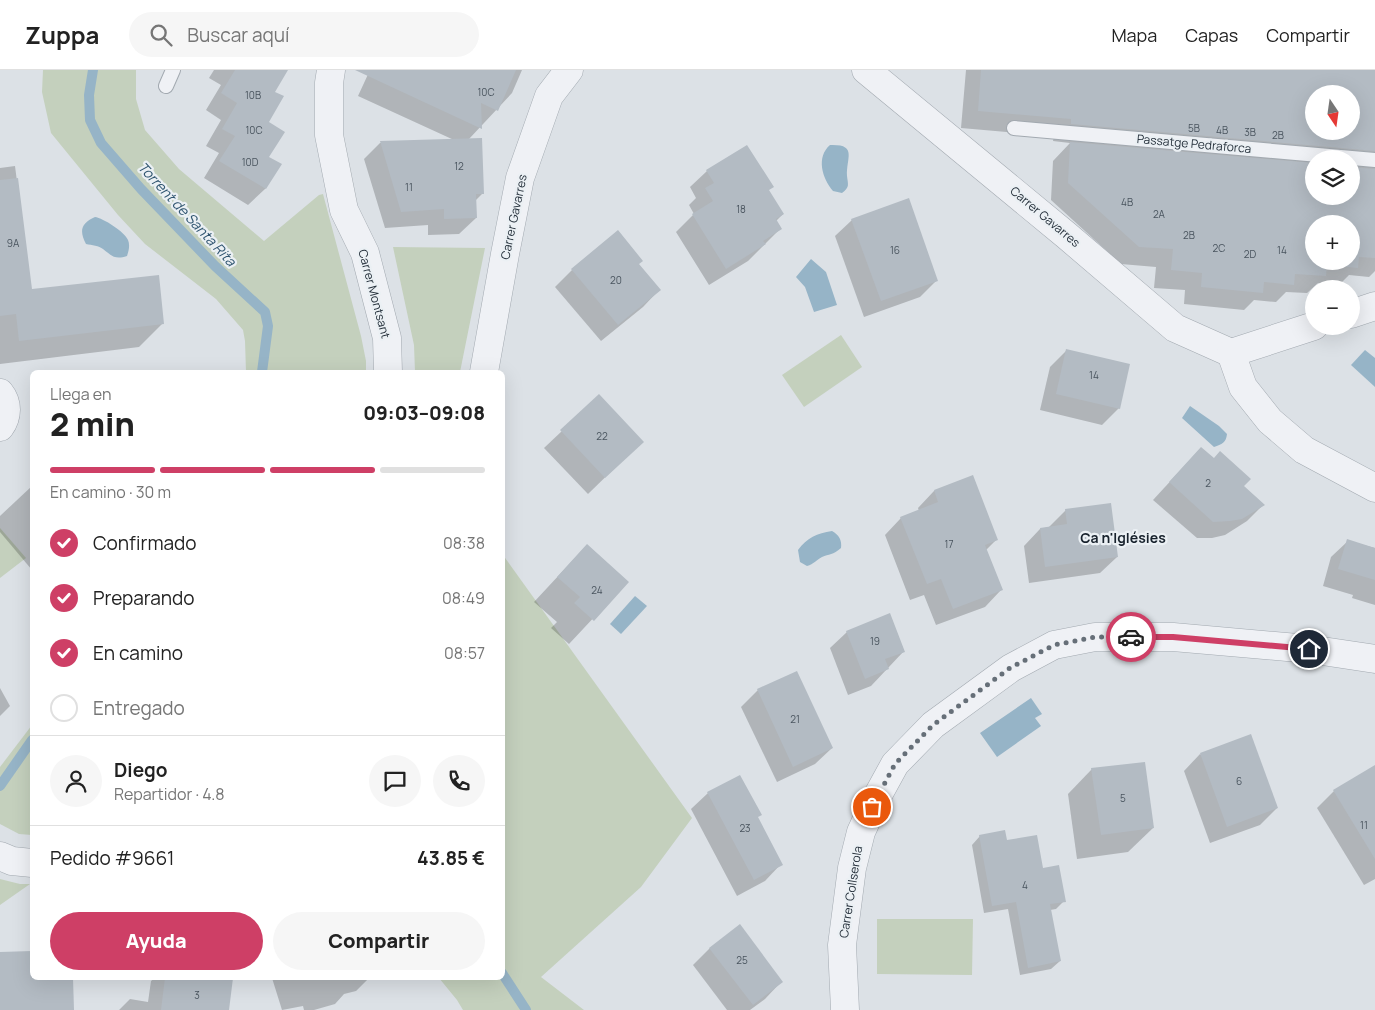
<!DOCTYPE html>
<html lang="es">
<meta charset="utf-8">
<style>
:root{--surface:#fff;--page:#f6f6f6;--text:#222;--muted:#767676;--line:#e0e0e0;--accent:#ce3f66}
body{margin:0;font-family:Manrope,sans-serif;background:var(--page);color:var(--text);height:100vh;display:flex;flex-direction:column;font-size:19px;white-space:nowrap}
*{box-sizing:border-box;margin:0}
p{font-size:16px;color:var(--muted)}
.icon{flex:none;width:28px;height:28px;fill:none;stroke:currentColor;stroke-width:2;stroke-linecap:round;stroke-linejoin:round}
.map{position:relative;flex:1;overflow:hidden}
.side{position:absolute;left:30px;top:300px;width:475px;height:610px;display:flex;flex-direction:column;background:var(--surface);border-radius:8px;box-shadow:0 5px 20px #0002}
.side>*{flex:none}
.needle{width:32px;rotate:167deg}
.tools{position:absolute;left:1305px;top:15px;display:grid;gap:10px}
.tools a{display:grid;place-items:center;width:55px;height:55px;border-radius:50%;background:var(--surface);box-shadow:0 5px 20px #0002;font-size:25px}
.pin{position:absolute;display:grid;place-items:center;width:42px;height:42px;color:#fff;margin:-21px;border:2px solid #fff;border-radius:50%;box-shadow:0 1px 5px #0007}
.courier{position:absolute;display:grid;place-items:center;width:50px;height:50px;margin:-25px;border:4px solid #ce3f66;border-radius:50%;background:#fff;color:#222;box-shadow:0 1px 6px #0007}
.overview em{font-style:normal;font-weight:800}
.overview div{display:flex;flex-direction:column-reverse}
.overview{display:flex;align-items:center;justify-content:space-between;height:85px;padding:0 20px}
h1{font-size:32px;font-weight:800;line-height:38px}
.bar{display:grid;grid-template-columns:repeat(4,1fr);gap:8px 5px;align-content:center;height:60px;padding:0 20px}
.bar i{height:6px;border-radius:4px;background:var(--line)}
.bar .selected{background:var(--accent)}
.bar p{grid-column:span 4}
.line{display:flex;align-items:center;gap:12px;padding:0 20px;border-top:1px solid var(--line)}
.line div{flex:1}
.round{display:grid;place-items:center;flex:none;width:52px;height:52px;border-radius:26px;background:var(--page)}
ol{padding:0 20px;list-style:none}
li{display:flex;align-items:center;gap:15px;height:55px}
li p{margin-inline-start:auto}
li .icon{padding:5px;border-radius:50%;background:var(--accent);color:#fff;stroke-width:4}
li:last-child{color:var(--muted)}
li i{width:28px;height:28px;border:2px solid var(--line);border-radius:50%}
.cta{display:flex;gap:10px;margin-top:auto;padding:10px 20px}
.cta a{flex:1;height:58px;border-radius:30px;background:var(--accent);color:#fff;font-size:20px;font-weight:800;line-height:58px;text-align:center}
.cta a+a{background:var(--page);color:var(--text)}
header{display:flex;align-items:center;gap:30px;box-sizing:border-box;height:70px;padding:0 25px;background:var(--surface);border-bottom:1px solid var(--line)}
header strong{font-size:24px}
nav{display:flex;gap:28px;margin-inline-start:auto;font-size:18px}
.search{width:350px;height:45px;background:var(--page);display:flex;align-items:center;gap:12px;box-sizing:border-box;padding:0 18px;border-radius:28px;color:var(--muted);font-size:19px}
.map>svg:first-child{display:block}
</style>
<header>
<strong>Zuppa</strong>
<div class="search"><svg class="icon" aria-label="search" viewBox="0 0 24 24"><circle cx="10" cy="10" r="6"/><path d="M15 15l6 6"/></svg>Buscar aquí</div>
<nav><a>Mapa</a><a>Capas</a><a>Compartir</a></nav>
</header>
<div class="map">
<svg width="1375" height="940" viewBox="0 0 1375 940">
<rect width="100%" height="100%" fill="#dce1e6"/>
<!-- green -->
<g fill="#c4d0bd">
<path d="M43,0h93v29l9,31 34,39 85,72 55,-46 4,-1 38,142 5,25v11h-120l-1,-31 -2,-11 -27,-31 -71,-55 -27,-29 -67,-82 -9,-41z"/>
<path d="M393,177l92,1 -25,124h-45l-1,-27z"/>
<path d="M841,265l21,32 -58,40 -22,-32z"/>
<path d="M0,458l26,30 -26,20z"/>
<path d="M503,485l189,263 -51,69 -100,90 43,33h-121l-6,-10 -18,-22h63z"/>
<path d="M32,655v110l-13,-1 -19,-10v-57z"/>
<path d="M0,809l20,5h10l-30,21z"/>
<path d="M877,849h96l-1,56 -95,-1z"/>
</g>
<!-- water -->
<g fill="#96b4c7">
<path d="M830,75c28,-1 16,13 17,31 1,9 3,11 -5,17l-9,-2c-11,-13 -17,-34 -3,-46z"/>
<path d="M95,147c8,1 30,15 33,23 2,5 1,10 -1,16 -12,4 -15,0 -24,-7 -4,-3 -11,-4 -17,-5 -7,-13 -5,-21 9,-27z"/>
<path d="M811,189l15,13 11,33 -23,7 -9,-25 -9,-10z"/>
<path d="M1365,280l10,8v29l-24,-22z"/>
<path d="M1190,336l29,20 8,8c-1,9 -5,10 -13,13l-32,-29z"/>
<path d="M832,461c7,4 10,9 9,17 -8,7 -12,6 -19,9 -6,3 -8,7 -15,9l-7,-4 -2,-12c9,-12 19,-17 34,-19z"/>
<path d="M635,526l12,10 -26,28 -11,-10z"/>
<path d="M1031,628l11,16 -7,4 6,8 -44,31 -17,-24z"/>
</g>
<!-- shadow -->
<g fill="#0003" fill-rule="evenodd">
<path d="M214,0h73l-14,23 -5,29 -1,36 13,6 -15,25 -17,16 -44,-27 15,-25 -13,-7 15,-26 -15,-10 15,-25 -12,-7z"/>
<path d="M370,0h152l-10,23 -43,46 14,54 -8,8 1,17 -17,16 -31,1v-10l-43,3 -21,-69 16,-16 74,-3 -96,-44z"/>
<path d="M966,0h409v201l-6,6 -20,-2 -10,10 -21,-2 -11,10 -21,-1 -10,10 -22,-2 -10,10 -60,-6 1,-14 -31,-2 2,-21 -35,-3 -70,-64 2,-39 17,-18 -17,-2 1,-5 -93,-8zM1314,24h37v37h-37zM1314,89h37v37h-37zM1314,154h37v37h-37z"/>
<path d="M15,96l16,125 132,32 -24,24 -139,17v-196z"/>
<path d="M707,101l61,20 15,23 -7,7 5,7 -33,33 -39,24 -33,-53 18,-18 -5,-9 7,-7 -6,-11z"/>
<path d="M852,150l85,60 -17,17 -56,20 -29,-81z"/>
<path d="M572,200l87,20 -16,17 -42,34 -46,-54z"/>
<path d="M1067,280l52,58 -17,17 -62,-15 10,-43z"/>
<path d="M599,326l26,62 -37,36 -44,-46z"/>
<path d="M1201,378l62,57 -16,16 -22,14 -13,3h-15l-44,-38z"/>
<path d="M972,407l24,63 -10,10 15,40 -16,17 -49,18 -12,-30 -14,5 -25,-65 16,-17 18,-7 -1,-3 16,-17z"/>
<path d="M32,416v84l-32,-38v-16z"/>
<path d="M1066,440l51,47 -17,16 -71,10 -5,-37 16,-17 9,-2z"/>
<path d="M1348,471l27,7v57l-23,-7 1,-3 -30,-9 8,-29z"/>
<path d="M587,475l40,37 -58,62 -18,-16 6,-6 -23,-20z"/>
<path d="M847,562l57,19 -33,35 -23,9 -18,-47z"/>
<path d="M0,618l10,18 -10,10z"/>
<path d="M758,620l74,58 -17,16 -38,18 -36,-75z"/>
<path d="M1200,684l77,54 -17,17 -50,18 -26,-72z"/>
<path d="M1375,697v112l-11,6 -47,-77 17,-17z"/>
<path d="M1092,699l61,59 -25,24 -51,7 -9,-65z"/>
<path d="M708,723l49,25 24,46 -16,17 -28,15 -46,-87z"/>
<path d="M980,766l26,5 36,29 22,31 -8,8 -6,1 10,51 -9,8 -31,6 -12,-66 -24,4 -12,-68z"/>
<path d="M710,878l71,34 -16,17 -15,11h-23l-34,-45z"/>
<path d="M0,883h32v25h40l1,32h-73z"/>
<path d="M155,908h77l-4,32h-109l11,-11 18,3 3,-21z"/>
<path d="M272,908h97l-13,13 -12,3 -9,10 -21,6h-10l-1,-4 -21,4z"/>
</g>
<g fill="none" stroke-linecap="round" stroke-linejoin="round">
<!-- stream -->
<g stroke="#96b4c7" stroke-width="10">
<path d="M93,0l-4,25 1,25 11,23 40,46 74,77 50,46 3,14 -6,46"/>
<path d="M0,716l32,-46"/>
<path d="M502,903l24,37"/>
</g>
</g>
<!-- building -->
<g fill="#b3bbc3" fill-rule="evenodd">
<path d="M235,0h53l-13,22 9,4 -15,26 16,10 -16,25 13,7 -16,25 -47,-28 16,-25 -13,-7 15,-26 -16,-10z"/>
<path d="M355,0h161l-18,41 -17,-8 1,26z"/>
<path d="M981,0h394v81l-304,-27v-5l-93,-8zM1314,24h37v37h-37z"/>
<path d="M482,68l2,56h-8l1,24 -33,1v-10l-43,3 -21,-71z"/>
<path d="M1070,72l244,21v33h37v-29l24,2v89l-16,-1 -1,11 -31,-3 -1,11 -31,-2 -1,11 -30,-3 -1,11 -62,-6 1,-14 -31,-3 2,-21 -34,-2 -71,-64zM1314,154h37v37h-37z"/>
<path d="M747,75l27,42 -5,3 15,24 -8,5 6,10 -19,12 3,3 -40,25 -34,-55 21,-13 -8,-13 9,-5 -8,-13z"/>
<path d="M18,108l14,111 127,-14 5,49 -145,17 -3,-27 -16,2v-136z"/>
<path d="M909,128l29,83 -57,20 -30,-82z"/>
<path d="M618,160l25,31 -4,3 22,26 -43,35 -47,-56z"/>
<path d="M1066,279l64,15 -10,45 -64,-15z"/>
<path d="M599,324l45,48 -39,36 -45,-48z"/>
<path d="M1201,377l13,11 6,-7 31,28 -7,7 21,19 -23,14 -12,2 -17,1 -44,-40z"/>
<path d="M973,405l25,65 -13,5 18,45 -50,19 -12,-30 -14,5 -27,-67 38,-15 -4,-12z"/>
<path d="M1111,433l7,54 -73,10 -5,-39 27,-4 -2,-15z"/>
<path d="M1347,469l28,9v32l-37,-11z"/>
<path d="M587,474l42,38 -35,39 -20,-18 6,-6 -23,-20z"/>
<path d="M890,543l15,39 -20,7 4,10 -24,10 -19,-48z"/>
<path d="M797,601l36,77 -40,19 -36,-78z"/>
<path d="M1251,664l27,74 -51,19 -27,-74z"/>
<path d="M1145,692l9,66 -53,7 -10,-67z"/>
<path d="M1375,695v94l-42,-69z"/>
<path d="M740,705l22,40 -4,2 25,48 -29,15 -47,-88z"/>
<path d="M1005,760l2,10 30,-5 6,33 16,-3 7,37 -16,2 11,57 -33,7 -12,-66 -24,4 -13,-71z"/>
<path d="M740,854l43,58 -30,23 -44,-57z"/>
<path d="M32,881v27h41l1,32h-74v-58z"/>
<path d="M165,908h68l-4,32h-68z"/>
</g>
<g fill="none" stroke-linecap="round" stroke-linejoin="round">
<!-- lane casing -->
<g stroke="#a2a9b0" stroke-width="16">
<g id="lane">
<path d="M166,16l7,-16"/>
<path d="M1014,58l361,32"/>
</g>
</g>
<!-- street casing -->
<g stroke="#a2a9b0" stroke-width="29">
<g id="street">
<path d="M331,0l-2,13v52l15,75 21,43 22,85 1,34"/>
<path d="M866,0l200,165 109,93 56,25"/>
<path d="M1351,244l24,-8"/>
<path d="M1231,283l12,34 27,34 34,29 71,38"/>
<path d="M1231,283l83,-27"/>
<path d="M484,302l21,-118 15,-76 29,-82 20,-26"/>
<path d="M0,323c8,10 8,23 0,34"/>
<path d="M0,786l12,5 20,2"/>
<path d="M845,940l-3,-65 10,-77 9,-36 17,-37 17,-31 38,-39 78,-57 43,-23 41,-8h78l136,12 66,10"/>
</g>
</g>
<!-- lane -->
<use href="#lane" stroke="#eff1f5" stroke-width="14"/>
<!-- street -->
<use href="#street" stroke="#eff1f5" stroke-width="28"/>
</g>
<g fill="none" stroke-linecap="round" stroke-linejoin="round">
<!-- done -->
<path stroke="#666f78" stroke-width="5" stroke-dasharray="0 9" d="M872,737l23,-43 38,-39 77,-57 44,-23 41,-8h36"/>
<!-- route -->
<path stroke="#ce3f66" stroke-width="6" d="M1131,567h42l136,12"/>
</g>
<g text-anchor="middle" stroke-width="4.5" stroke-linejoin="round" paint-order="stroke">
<!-- number labels -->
<g font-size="10" fill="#49545e">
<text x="486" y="26">10C</text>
<text x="253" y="29">10B</text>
<text x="1194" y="62">5B</text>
<text x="254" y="64">10C</text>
<text x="1222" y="64">4B</text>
<text x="1250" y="66">3B</text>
<text x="1278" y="69">2B</text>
<text x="250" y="96">10D</text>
<text x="459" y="100">12</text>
<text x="409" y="121">11</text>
<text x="1127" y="136">4B</text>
<text x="741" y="143">18</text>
<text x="1159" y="148">2A</text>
<text x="1189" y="169">2B</text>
<text x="13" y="177">9A</text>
<text x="1219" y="182">2C</text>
<text x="895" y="184">16</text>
<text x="1282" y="184">14</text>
<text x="1250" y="188">2D</text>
<text x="616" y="214">20</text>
<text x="1094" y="309">14</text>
<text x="602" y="370">22</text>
<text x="1208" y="417">2</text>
<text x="949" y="478">17</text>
<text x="597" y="524">24</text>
<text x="875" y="575">19</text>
<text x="795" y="653">21</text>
<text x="1239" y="715">6</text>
<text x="1123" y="732">5</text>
<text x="1364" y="759">11</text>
<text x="745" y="762">23</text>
<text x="1025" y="819">4</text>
<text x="742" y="894">25</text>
<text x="197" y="929">3</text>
</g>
<!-- street labels -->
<g font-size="12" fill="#26313c" stroke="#ebf0f4">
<text transform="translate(1194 74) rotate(5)" y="4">Passatge Pedraforca</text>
<text transform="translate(514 147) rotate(-78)" y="4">Carrer Gavarres</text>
<text transform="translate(1045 147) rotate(40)" y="4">Carrer Gavarres</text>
<text transform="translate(374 224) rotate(75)" y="4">Carrer Montsant</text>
<text transform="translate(851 822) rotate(-81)" y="4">Carrer Collserola</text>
</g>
<!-- water labels -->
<g font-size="14" font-style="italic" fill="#305570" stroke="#ebf0f4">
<text transform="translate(187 144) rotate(47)" y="5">Torrent de Santa Rita</text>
</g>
<!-- neighbourhood labels -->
<g font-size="14" font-weight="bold" fill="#18222d" stroke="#ebf0f4">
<text x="1123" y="473">Ca n'Iglésies</text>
</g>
</g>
</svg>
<div class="tools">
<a><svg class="needle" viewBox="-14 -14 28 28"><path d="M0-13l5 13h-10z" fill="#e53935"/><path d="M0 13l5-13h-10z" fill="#767676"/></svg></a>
<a><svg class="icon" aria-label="layers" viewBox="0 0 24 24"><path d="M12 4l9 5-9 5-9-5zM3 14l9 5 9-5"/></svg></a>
<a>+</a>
<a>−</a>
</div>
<div class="pin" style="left:872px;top:737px;background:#ea580c"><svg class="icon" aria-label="bag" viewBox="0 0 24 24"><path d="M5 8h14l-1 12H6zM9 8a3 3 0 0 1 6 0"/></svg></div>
<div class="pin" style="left:1309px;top:579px;background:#1f2937"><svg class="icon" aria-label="home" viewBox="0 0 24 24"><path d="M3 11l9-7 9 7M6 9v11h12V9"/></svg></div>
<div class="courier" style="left:1131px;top:567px"><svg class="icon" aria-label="car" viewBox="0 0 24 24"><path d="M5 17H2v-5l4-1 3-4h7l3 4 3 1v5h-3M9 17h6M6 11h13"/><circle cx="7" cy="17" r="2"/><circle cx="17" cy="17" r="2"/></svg></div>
<section class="side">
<div class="overview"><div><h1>2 min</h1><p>Llega en</p></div><em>09:03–09:08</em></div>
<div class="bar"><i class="selected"></i><i class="selected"></i><i class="selected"></i><i></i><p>En camino · 30 m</p></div>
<ol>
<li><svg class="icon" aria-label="check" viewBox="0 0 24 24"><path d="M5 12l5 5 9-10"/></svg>Confirmado<p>08:38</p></li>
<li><svg class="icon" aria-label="check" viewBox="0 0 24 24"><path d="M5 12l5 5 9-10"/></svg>Preparando<p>08:49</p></li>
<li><svg class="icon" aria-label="check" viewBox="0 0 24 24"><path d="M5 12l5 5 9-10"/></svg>En camino<p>08:57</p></li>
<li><i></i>Entregado</li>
</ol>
<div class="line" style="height:90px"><a class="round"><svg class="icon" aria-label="person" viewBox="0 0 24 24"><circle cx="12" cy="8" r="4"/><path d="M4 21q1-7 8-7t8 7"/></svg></a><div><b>Diego</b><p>Repartidor · 4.8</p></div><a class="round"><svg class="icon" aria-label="chat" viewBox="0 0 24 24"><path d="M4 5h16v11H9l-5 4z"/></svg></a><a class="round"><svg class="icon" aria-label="phone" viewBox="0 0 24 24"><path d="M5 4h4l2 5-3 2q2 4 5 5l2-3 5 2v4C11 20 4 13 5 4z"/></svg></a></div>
<div class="line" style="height:65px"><div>Pedido #9661</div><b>43.85 €</b></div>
<div class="cta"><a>Ayuda</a><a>Compartir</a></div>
</section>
</div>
